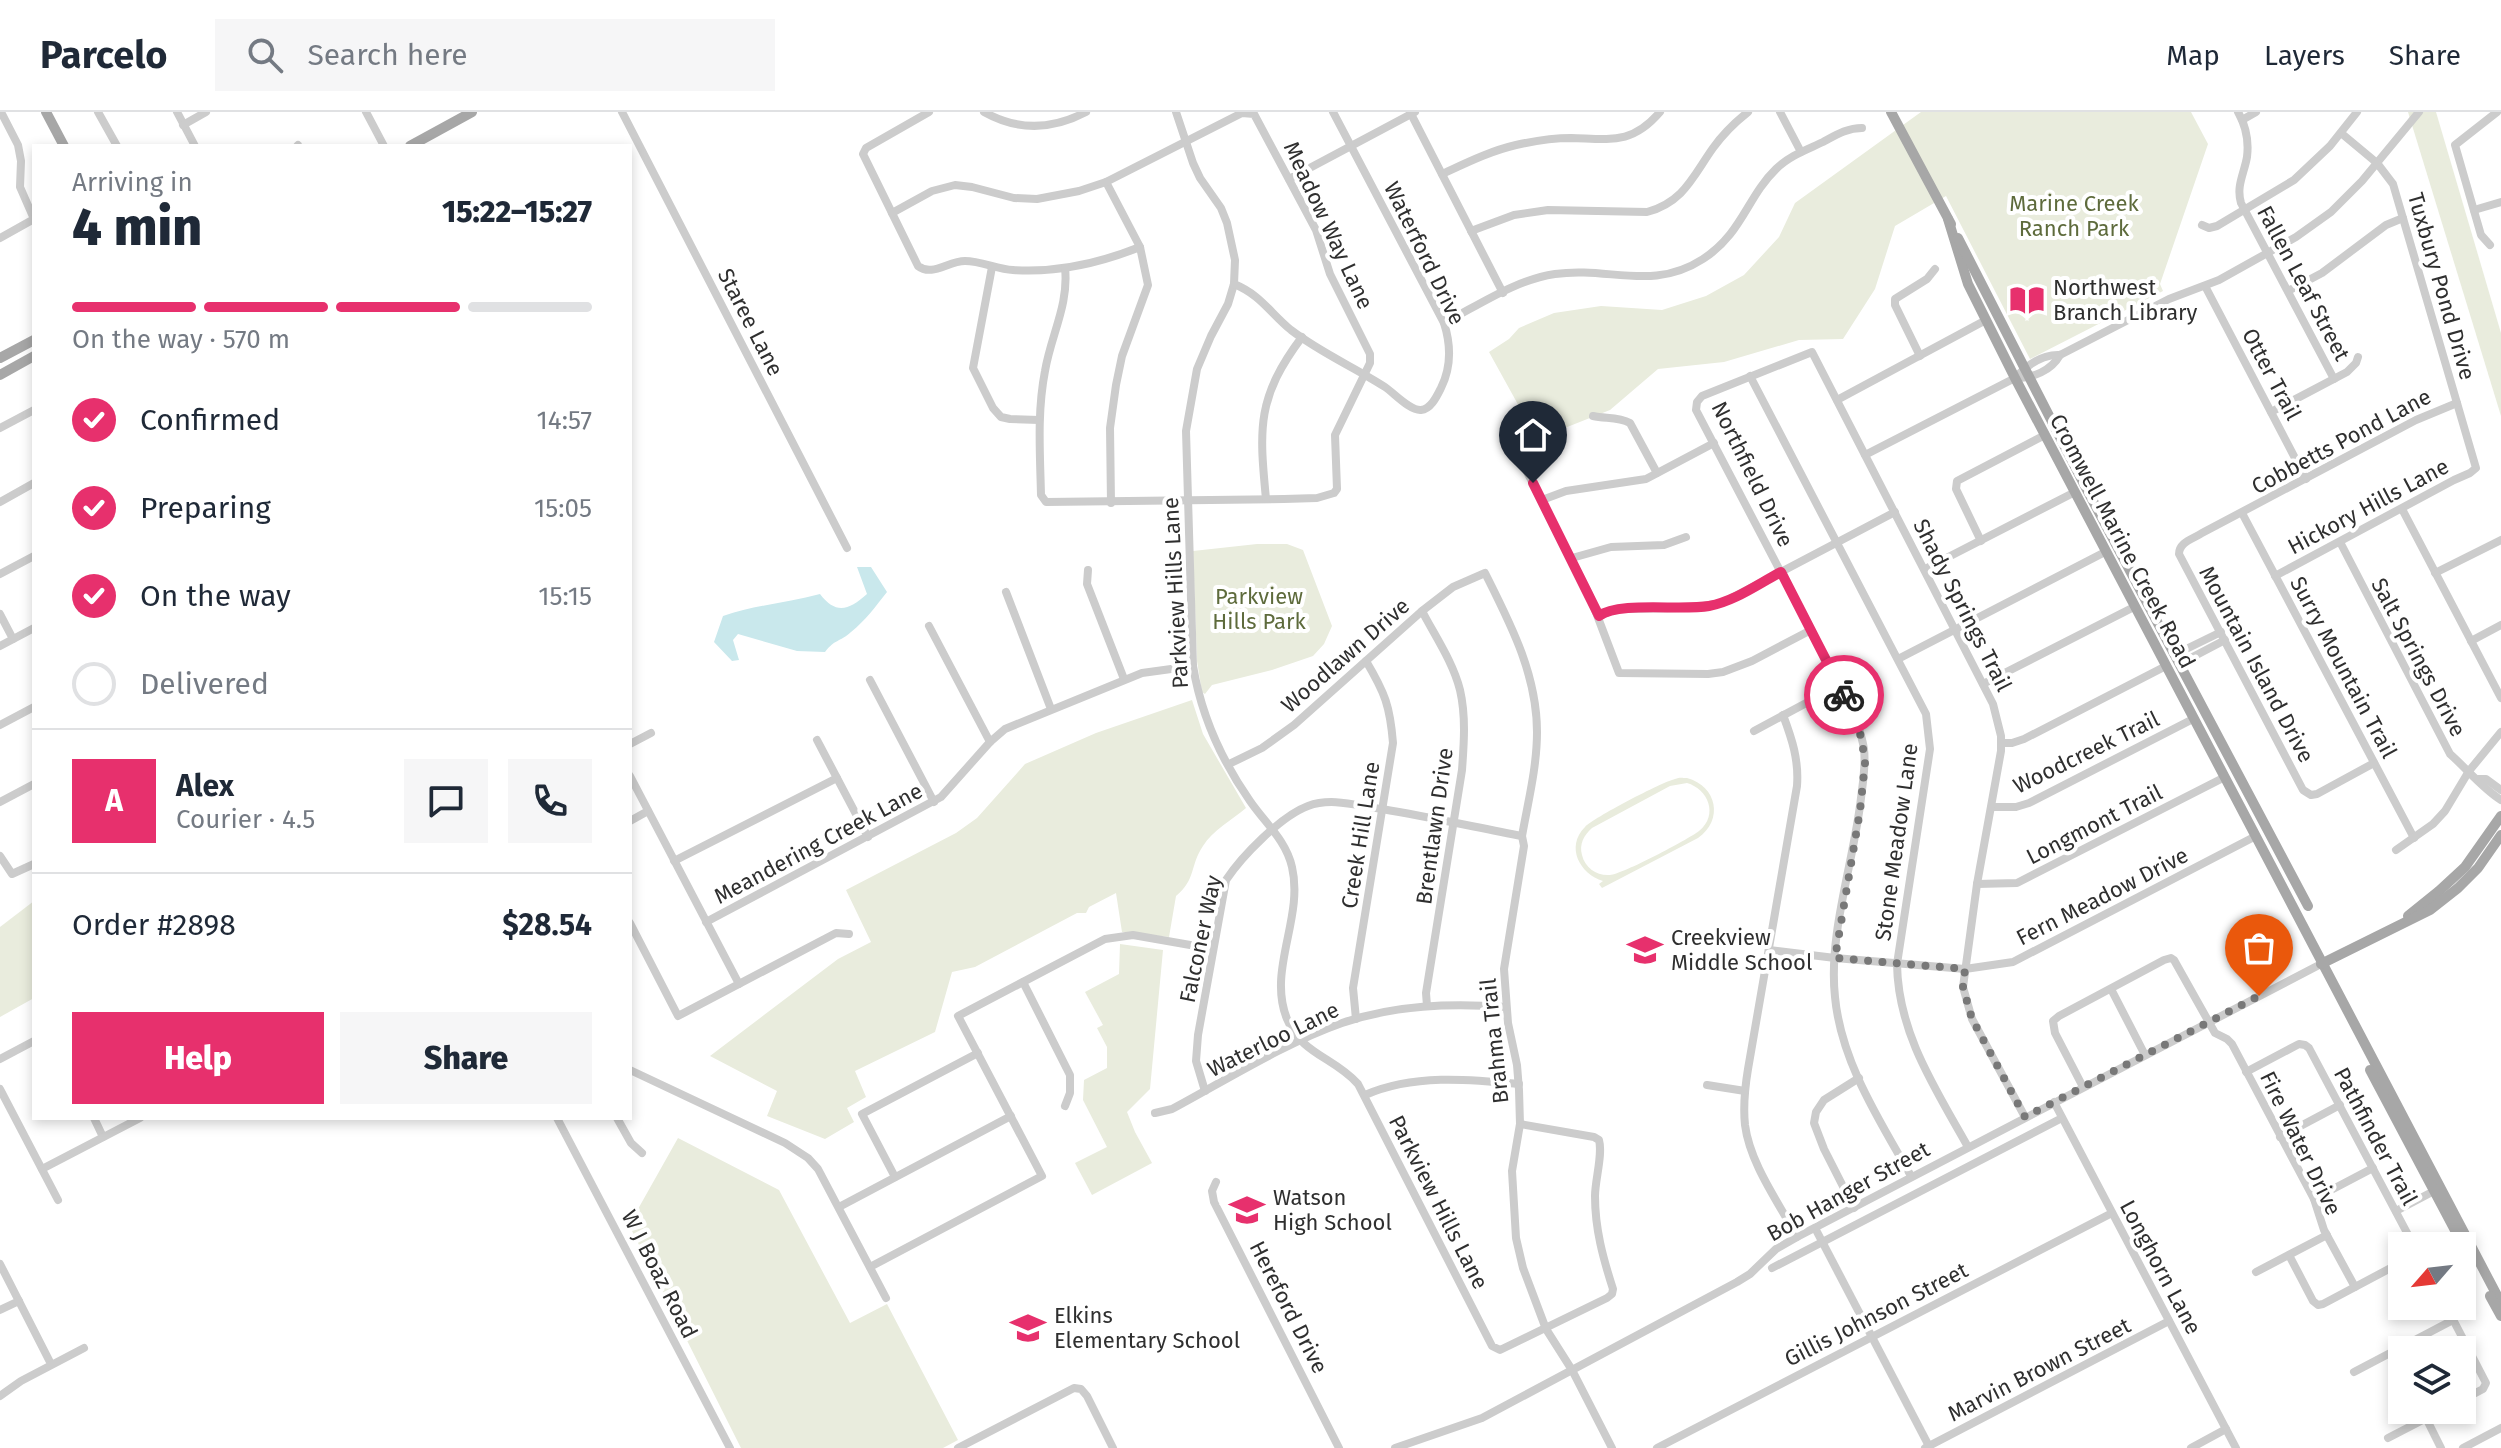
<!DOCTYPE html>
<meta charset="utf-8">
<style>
:root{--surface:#fff;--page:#f6f6f7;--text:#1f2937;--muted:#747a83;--line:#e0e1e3;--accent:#e7306d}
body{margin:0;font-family:"Fira Sans",sans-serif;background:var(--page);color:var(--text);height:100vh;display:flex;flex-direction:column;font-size:30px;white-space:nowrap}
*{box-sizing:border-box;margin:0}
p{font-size:26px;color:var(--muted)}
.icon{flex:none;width:44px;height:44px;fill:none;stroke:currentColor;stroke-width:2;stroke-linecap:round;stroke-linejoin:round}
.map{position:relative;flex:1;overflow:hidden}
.details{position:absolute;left:32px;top:32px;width:600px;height:976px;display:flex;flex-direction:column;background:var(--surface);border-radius:0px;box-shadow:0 4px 12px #0003}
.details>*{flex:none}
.needle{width:52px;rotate:242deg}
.fabs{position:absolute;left:2388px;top:1120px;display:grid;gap:16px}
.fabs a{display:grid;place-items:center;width:88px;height:88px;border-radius:0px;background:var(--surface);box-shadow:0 4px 12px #0003;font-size:40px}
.pin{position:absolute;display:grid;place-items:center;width:68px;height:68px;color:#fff;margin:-82px -34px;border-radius:50% 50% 50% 0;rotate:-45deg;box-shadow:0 0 8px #0007}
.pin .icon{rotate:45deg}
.courier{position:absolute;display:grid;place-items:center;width:80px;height:80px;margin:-40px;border:6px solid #e7306d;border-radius:50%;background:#fff;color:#222;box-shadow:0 2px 10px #0007}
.summary em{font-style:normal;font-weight:800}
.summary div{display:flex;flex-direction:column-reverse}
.summary{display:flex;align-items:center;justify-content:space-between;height:136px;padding:0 40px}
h1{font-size:52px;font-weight:800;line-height:60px}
.bar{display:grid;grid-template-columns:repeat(4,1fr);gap:12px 8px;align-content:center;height:96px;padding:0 40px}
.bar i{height:10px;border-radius:6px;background:var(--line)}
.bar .on{background:var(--accent)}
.bar p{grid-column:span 4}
.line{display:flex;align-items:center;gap:20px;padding:0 40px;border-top:2px solid var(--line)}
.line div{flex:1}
.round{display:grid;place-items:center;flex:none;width:84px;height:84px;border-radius:0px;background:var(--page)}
ol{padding:0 40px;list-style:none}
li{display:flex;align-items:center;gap:24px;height:88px}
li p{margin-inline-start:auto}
li .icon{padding:8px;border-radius:50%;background:var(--accent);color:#fff;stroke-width:4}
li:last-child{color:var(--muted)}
li i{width:44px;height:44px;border:4px solid var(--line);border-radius:50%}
.action{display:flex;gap:16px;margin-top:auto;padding:16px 40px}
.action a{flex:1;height:92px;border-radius:0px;background:var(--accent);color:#fff;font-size:32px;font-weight:800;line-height:92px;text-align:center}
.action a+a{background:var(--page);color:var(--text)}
header{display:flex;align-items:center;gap:48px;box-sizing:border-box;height:112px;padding:0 40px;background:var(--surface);border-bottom:2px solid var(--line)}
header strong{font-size:38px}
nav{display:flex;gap:44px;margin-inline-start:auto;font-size:28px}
.search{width:560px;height:72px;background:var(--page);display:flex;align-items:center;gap:20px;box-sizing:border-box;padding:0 28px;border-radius:0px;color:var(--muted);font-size:30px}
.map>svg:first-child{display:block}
</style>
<header>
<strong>Parcelo</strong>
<div class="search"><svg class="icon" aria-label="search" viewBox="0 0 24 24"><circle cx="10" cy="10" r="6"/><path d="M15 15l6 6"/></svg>Search here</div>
<nav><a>Map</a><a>Layers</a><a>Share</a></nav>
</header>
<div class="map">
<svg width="2501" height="1336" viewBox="0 0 2501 1336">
<rect width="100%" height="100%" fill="#fff"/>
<!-- green -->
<g fill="#e9ecdd" fill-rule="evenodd">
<path d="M1921,0h270l17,32 -48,140 3,7 -133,68 -84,-163 -51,30 -20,63 -32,50 -44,1 -75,22 -66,7 -48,41 -73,29 -48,-87 20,-13 10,-11 35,-15 47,-7 61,4 44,-14 38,-21 35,-38 16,-34z"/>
<path d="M2408,0h28l65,221v83z"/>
<path d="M1257,432h30l16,6 29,76 -8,18 -11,12 -41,14 -60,15 -7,9 -3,-2 -5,-31 -4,-110z"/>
<path d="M1192,588l11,34 43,74c-13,11 -34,23 -43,38 -13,19 -7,34 -27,50l-7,41 -47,-5 -6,-39 -27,14 -3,6h-9l-102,54 -23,5 -17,60 -80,39 11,26 -19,11 7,14 -29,17 -58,-23 10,-25 -67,-35 128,-97 33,-17 -25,-52 110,-57 21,-15 48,-54 71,-31z"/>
<path d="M1687,666c30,8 37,42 11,60l-96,50 -3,-4 4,-3c-23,-7 -38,-34 -18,-54 8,-9 77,-45 90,-48 5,-2 7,-1 12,-1zM1687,671c21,6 32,32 12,48 -12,9 -76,43 -89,44 -13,1 -25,-7 -28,-20 -3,-11 2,-20 10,-27l78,-42z"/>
<path d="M34,789v97l-34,19v-90z"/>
<path d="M1120,832l43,6 -13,139 -23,23 8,20 17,31 -60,32 -17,-32 32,-16 -24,-47 1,-20 23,-12v-21l-10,-19 6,-3 -18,-33 34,-18z"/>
<path d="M678,1026l101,52 71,133 37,-19 71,136 -15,8h-202l-112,-223z"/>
</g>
<!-- water -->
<path fill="#c9e8ec" d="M857,455h14l16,25c-11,14 -22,29 -36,40 -11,10 -16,7 -26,20l-28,-1 -59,-17 -5,6 6,20 -7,1 -18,-19 9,-26c31,-11 65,-13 97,-22 16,21 29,16 47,0z"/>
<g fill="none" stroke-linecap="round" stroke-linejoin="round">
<!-- minor -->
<g stroke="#ccc" stroke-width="8">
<path d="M1,0l17,33 3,16 -1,26 14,32"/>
<path d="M98,0l19,34"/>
<path d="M177,0l18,34"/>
<path d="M366,0l18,34"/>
<path d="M622,0l225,436"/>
<path d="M929,0l-63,36 -3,6 55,112c14,11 30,-5 47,-5 16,0 32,8 48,9 44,3 87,-7 127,-23"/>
<path d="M984,0c34,19 68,18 102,0"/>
<path d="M1176,0l17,51 7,15 21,30 6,15 8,37 -1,24 -6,20 -17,32 -14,33 -11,62 7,235c8,48 29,95 57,135 15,22 36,39 42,66 12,51 -25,103 -5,152 15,36 47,38 71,65l134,262 8,4 107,-52 5,-4 1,-5c-10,-31 -18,-60 -18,-93 0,-16 8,-42 4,-56l-5,-3 -74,-13"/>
<path d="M1410,0l93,181"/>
<path d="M1780,0l21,40"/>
<path d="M2238,0c8,14 11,29 9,45 -3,17 -11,29 -6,46l93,176"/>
<path d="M2242,8l14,-8"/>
<path d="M183,13l23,-13"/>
<path d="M297,34l1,-1"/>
<path d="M1442,62c24,-11 48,-23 74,-29 18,-4 37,-7 55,-7 39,1 61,7 89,-26"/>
<path d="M1289,67l126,-67"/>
<path d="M1106,70l34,65 8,38 -26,71 -6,29 -6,43 1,75"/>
<path d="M2474,98l27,-8"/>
<path d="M892,101l40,-22 23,-6 17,2 42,11 23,1 42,-8 27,-9 136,-69 12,1 62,116 14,44 40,80v9l-35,72 2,54 -3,4 -17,5 -33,1 -238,3 -5,-7c-1,-42 -4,-83 4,-124 6,-36 24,-66 20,-103"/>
<path d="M2202,113l7,3 8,-2 77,-46 36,-34 27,-34"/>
<path d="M1471,119l43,-16 34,-5 99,2c37,-10 46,-36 66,-64 10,-14 21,-25 35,-36"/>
<path d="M0,126l34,-19"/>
<path d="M2490,133l-9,-10 -26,-90 42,-33"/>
<path d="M992,155l-19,101 20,40 8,9 9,2 29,1"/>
<path d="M1234,172c27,11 36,29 57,46 30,23 63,37 94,57 9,6 25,24 36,23 10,-1 16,-14 20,-22 10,-20 10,-43 3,-65l-111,-211"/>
<path d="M2205,174l101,193"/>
<path d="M2288,179l34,-18 64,-48 17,-7"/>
<path d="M1444,211c35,-18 71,-43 111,-49 54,-8 97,18 148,-15 39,-25 44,-62 73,-90 13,-13 30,-19 47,-27 13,-7 24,-14 39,-14"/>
<path d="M1920,244l-25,-51v-6l32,-20 8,-10"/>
<path d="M1750,264l176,338 4,35 -33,215c1,69 38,124 71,183"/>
<path d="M2015,266c18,0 36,-7 45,-23"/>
<path d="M1837,288l149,-80"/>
<path d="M2271,300l76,-40 9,-9 2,-6"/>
<path d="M1593,304c12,3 25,0 37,7l27,50"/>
<path d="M0,316l34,-18"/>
<path d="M1865,343l150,-77c12,-13 28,-24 45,-23l109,-56 50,-19 77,-43 35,-25 31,-31 57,-69"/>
<path d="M1524,345v9l65,128 30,79 89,1 15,-2 29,-11 59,-31"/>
<path d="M1266,387c-7,-72 -9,-102 36,-162"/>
<path d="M1542,388l24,-9 80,-12 68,-36"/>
<path d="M0,390l34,-19"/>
<path d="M2402,397l99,189"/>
<path d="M2242,401l172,325"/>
<path d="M1981,429l-25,-52 1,-8 88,-46"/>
<path d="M2340,430l110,212c16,14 33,35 51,46"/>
<path d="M1572,446l39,-11 53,-2 22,-8"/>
<path d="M1925,457l150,-77"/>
<path d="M1088,458l-1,14 37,95"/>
<path d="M2435,461l66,-33"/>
<path d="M0,462l34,-18"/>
<path d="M2275,464l179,-96 16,-7 6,-5 -83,-284 -16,-21 -36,-30"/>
<path d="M1006,480l45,117"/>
<path d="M1422,499c13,25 31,51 38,79 6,26 4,53 2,80l-36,223 1,13"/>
<path d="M0,502l13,25"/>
<path d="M1599,504l17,-7 74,-1 32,-5 173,-91"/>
<path d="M929,514l61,116"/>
<path d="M2471,529l30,-16"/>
<path d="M0,534l34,-18"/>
<path d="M1898,547l207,-107"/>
<path d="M2177,548l3,-8 41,-20"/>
<path d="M2177,548l8,1 40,-21"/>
<path d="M870,568l64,122"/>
<path d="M1983,572l151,-77"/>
<path d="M1783,603c9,24 16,45 14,71l-49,283c-3,18 -5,37 -3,56 5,39 34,78 52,112"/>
<path d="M0,613l34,-18"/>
<path d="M1754,619l84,-45"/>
<path d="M817,628l51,97"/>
<path d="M2001,631h11l12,-4 142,-73"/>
<path d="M630,632l21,-11"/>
<path d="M2374,651l-57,31 -6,1 -8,-5 -124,-236c0,-12 14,-15 23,-21l214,-113 41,-17"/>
<path d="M1229,652l33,-16 32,-23 128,-114 31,-24 32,-14c25,50 52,101 52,159 0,35 -9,70 -15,104l2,10 -20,123 4,54 9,42 2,25 1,34 -8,47 4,67 7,30 23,61 26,41 40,78"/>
<path d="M630,664l109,208"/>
<path d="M2478,667h8l15,11"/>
<path d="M0,690l34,-18"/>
<path d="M1992,695h24l13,-4 164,-84"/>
<path d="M630,709l18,-10"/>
<path d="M2396,738l37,-26 12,-13 24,-40 32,-39"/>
<path d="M0,744l12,18 22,-10"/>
<path d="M674,749l163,-83"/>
<path d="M1977,772l40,-1 206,-105"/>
<path d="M706,810l235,-125 49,-55 15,-13 137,-56 51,-7"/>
<path d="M630,811l48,93 158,-83 13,1"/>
<path d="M1769,838l66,8 130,11 48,-7 241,-125"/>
<path d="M1023,870l47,93v18l-5,13"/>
<path d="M2111,877l34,66"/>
<path d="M1356,907l-3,-31 40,-245c-3,-37 -8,-50 -27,-82"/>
<path d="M0,947l34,-18"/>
<path d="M630,958l155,73 23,15 10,11 68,129"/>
<path d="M2246,960l53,-28 6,1 4,3 105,198"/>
<path d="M1707,973l38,6"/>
<path d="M2083,975l-28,-54 -2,-12 6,-5 105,-56 7,-2 3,2 41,73 12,6 5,5 82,155 10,31 31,57"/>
<path d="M0,977l58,111"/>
<path d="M1205,979l-9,-30 2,-26 28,-155c16,-24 55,-64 82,-74 24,-9 50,0 74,3 47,8 93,18 140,27"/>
<path d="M1365,983c48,-21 103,-16 154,-11"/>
<path d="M2054,990l182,346"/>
<path d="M1155,1001l17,-4c54,-29 113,-66 170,-86 53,-18 108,-20 164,-16"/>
<path d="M94,1006l9,19"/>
<path d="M557,1006l173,330"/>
<path d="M617,1006l14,25 11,10"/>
<path d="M2280,1025l60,-32"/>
<path d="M42,1057l98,-51"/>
<path d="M1911,1064c-31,-55 -70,-114 -76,-179 -7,-63 19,-136 26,-199 2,-17 5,-33 3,-49 -3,-19 -10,-35 -18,-52l-150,-287 1,-8 5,-6 110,-44 181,352 8,32v15l-24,133 -14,103 9,32 53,98"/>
<path d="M895,1065l-33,-63 116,-61"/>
<path d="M1216,1070l-4,9 2,11 125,246"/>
<path d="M2314,1087l59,-31"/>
<path d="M839,1095l172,-91"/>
<path d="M1854,1096l-30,-59 -10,-26 2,-11 8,-12 35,-22"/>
<path d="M2396,1099l38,-20"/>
<path d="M1815,1116l115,220"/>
<path d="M2289,1143l24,46 5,4 5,-1 79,-42"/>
<path d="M0,1152l51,100"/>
<path d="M870,1155l172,-91 -84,-160 147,-77 28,-4 80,14"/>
<path d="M1772,1156l290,-150"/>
<path d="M2256,1160l71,-37"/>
<path d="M2446,1194l40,77 -3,6 -21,11"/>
<path d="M0,1198l19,-9"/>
<path d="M2354,1260l99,-52"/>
<path d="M0,1284l21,-15 63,-33"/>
<path d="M2426,1306l15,30"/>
<path d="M2388,1326l54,-28"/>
<path d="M958,1336l116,-60 7,1 6,7 26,52"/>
<path d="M1395,1336l87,-30 255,-136 13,-8 26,-25 21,-12 524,-273"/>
<path d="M1657,1336l455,-235"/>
<path d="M1925,1336l244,-127"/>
<path d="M2191,1336l35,-19"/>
<path d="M2463,1336l38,-20"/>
</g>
<!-- major -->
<g stroke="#a7a7a7" stroke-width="10">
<path d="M46,0l18,34"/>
<path d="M1891,0l60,112"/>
<path d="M410,34l62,-34"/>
<path d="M1948,107l20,65 47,94 486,925"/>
<path d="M1958,126l127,248 223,420"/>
<path d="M0,246l34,-18"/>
<path d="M0,263l34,-19"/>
<path d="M2408,804l31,-25 26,-24 36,-51"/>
<path d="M2321,852l109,-54 28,-22 20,-20 23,-33"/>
<path d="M2370,958l88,166"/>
<path d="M2490,1184l11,20"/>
</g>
</g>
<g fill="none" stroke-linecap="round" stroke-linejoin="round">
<!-- done -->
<path stroke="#787878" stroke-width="8" stroke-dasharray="0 14.4" d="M1844,583l12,24 6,22 3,22 -5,48 -25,147 130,11 -2,18 9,32 53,98 234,-121"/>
<!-- route -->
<path stroke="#e7306d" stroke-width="10" d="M1533,371l66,133c20,-15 82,-5 110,-10 26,-5 49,-22 72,-34l63,123"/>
</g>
<!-- icons -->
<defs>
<g id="library-bare" transform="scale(2.76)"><path d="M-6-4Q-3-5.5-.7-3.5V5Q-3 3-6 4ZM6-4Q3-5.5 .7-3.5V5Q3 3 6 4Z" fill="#e7306d" stroke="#fff" stroke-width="2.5" paint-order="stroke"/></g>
<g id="school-bare" transform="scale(2.76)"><path d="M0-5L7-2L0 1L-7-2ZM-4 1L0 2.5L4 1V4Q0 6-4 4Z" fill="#e7306d" stroke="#fff" stroke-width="2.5" paint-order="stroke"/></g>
</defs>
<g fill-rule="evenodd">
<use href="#library-bare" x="2027" y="188"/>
<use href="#school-bare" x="1645" y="838"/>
<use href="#school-bare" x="1247" y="1098"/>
<use href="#school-bare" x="1028" y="1216"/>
</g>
<g text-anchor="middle" stroke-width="8" stroke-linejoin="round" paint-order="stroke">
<!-- park labels -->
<g font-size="22" fill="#5e6b3c" stroke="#fff">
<text x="2074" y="99">Marine Creek<tspan x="2074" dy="25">Ranch Park</tspan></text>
<text x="1259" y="492">Parkview<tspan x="1259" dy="25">Hills Park</tspan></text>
</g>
<!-- street labels -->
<g font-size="22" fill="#2f2f2f" stroke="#fff">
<text transform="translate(1329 113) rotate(65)" y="8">Meadow Way Lane</text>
<text transform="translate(1425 141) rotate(64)" y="8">Waterford Drive</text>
<text transform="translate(2304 171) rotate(62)" y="8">Fallen Leaf Street</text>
<text transform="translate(2442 174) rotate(74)" y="8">Tuxbury Pond Drive</text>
<text transform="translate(751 210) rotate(63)" y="8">Staree Lane</text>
<text transform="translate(2272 262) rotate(62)" y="8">Otter Trail</text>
<text transform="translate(2341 329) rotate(-28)" y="8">Cobbetts Pond Lane</text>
<text transform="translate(1753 362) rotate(64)" y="8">Northfield Drive</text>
<text transform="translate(2368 394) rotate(-28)" y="8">Hickory Hills Lane</text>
<text transform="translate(2123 429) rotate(62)" y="8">Cromwell Marine Creek Road</text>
<text transform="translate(1175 481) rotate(-93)" y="8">Parkview Hills Lane</text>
<text transform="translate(1963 493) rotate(63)" y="8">Shady Springs Trail</text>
<text transform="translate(1345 543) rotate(-41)" y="8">Woodlawn Drive</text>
<text transform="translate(2419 545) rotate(62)" y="8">Salt Springs Drive</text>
<text transform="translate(2257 552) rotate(62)" y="8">Mountain Island Drive</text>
<text transform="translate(2344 555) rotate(62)" y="8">Surry Mountain Trail</text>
<text transform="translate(2086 640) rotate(-26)" y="8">Woodcreek Trail</text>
<text transform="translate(2094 712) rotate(-27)" y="8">Longmont Trail</text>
<text transform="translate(1434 714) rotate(-82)" y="8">Brentlawn Drive</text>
<text transform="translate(1360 723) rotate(-81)" y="8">Creek Hill Lane</text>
<text transform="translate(1896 730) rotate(-82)" y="8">Stone Meadow Lane</text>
<text transform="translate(818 731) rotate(-28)" y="8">Meandering Creek Lane</text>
<text transform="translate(2102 784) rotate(-27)" y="8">Fern Meadow Drive</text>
<text transform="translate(1200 827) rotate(-78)" y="8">Falconer Way</text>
<text transform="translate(1273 927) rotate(-26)" y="8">Waterloo Lane</text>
<text transform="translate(1494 929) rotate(-96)" y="8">Brahma Trail</text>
<text transform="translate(2376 1024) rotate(62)" y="8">Pathfinder Trail</text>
<text transform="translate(2301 1031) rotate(64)" y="8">Fire Water Drive</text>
<text transform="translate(1848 1079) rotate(-29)" y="8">Bob Hanger Street</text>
<text transform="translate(1439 1090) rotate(63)" y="8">Parkview Hills Lane</text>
<text transform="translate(2161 1155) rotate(62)" y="8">Longhorn Lane</text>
<text transform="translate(660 1162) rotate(63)" y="8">W J Boaz Road</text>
<text transform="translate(1289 1195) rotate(63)" y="8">Hereford Drive</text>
<text transform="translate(1876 1202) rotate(-27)" y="8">Gillis Johnson Street</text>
<text transform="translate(2039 1257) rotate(-27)" y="8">Marvin Brown Street</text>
</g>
<!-- poi labels -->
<g font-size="22" fill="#2f2f2f" stroke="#fff" text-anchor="start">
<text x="2053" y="183">Northwest<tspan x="2053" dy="25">Branch Library</tspan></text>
<text x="1671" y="833">Creekview<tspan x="1671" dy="25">Middle School</tspan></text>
<text x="1273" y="1093">Watson<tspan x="1273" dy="25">High School</tspan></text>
<text x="1054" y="1211">Elkins<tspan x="1054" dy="25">Elementary School</tspan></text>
</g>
</g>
</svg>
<div class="fabs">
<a><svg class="needle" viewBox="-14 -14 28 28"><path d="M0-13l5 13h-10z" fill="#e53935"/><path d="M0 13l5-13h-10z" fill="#747a83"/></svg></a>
<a><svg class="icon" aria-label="layers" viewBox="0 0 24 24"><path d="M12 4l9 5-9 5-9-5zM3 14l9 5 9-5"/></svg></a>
</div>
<div class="pin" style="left:2259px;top:884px;background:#ea580c"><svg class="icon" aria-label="bag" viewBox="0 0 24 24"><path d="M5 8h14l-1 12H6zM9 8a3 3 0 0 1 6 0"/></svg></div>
<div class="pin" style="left:1533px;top:371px;background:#1f2937"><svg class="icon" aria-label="home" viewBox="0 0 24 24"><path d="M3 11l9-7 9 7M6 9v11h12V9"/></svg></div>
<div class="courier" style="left:1844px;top:583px"><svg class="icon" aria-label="bike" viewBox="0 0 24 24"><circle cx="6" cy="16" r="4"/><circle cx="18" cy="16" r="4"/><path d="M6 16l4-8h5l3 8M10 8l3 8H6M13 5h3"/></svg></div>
<section class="details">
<div class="summary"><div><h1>4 min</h1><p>Arriving in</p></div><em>15:22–15:27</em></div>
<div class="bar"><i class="on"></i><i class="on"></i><i class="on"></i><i></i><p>On the way · 570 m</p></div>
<ol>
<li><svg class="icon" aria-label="check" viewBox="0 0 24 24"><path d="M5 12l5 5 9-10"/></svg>Confirmed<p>14:57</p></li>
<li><svg class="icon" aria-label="check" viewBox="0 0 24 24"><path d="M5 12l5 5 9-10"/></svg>Preparing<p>15:05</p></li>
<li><svg class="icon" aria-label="check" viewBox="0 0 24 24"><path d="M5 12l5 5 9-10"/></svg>On the way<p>15:15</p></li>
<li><i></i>Delivered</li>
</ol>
<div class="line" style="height:144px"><b class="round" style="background:var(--accent);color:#fff">A</b><div><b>Alex</b><p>Courier · 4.5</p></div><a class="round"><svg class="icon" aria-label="chat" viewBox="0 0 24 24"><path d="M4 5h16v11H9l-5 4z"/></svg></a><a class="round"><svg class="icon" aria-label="phone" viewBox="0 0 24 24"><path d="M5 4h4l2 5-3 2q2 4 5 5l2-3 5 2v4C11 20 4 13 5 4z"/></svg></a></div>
<div class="line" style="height:104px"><div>Order #2898</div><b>$28.54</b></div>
<div class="action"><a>Help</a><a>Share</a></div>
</section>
</div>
